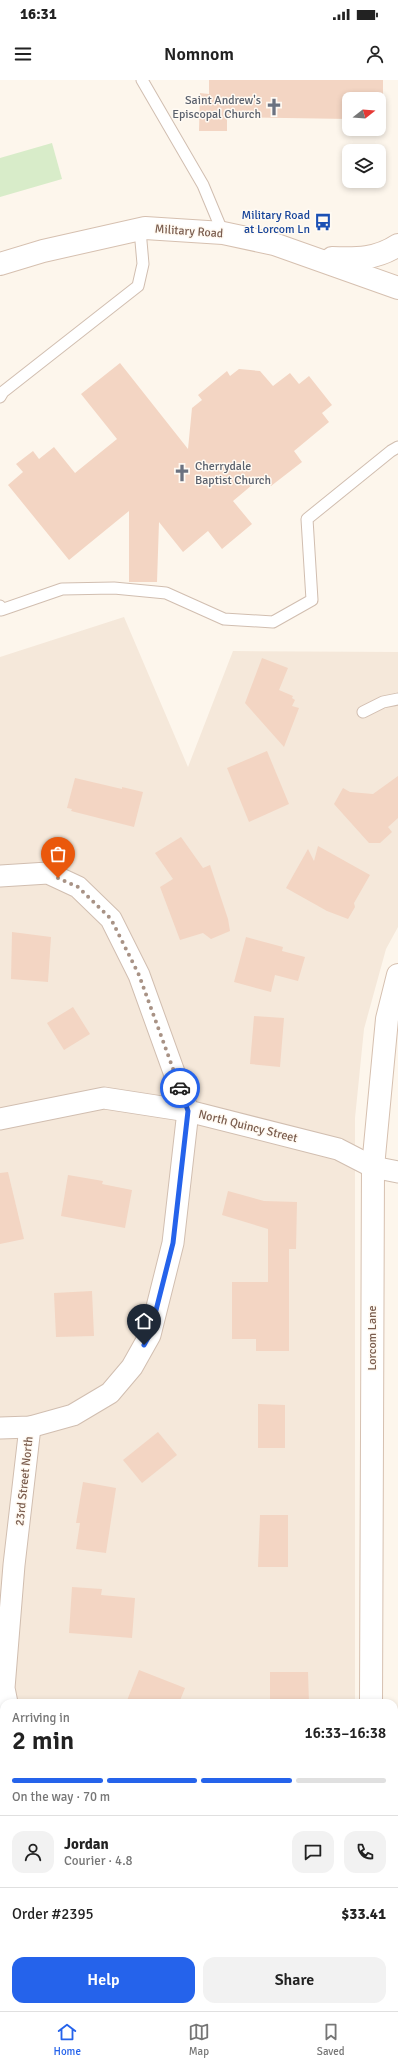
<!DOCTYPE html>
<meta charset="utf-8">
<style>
:root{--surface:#fff;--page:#f2f2f2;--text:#222;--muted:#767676;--line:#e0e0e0;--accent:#2563eb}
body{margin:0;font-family:Signika,sans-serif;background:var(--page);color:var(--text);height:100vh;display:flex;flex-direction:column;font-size:15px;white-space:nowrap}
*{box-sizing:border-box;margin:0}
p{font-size:13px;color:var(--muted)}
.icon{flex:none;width:22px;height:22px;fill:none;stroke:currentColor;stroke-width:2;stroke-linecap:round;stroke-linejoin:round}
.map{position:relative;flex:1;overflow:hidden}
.panel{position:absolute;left:0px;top:1619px;width:398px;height:312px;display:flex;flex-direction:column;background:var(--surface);border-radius:12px 12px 0 0;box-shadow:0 2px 6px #0003}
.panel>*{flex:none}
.needle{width:26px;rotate:73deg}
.buttons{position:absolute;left:342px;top:12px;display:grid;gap:8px}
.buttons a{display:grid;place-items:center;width:44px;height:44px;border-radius:8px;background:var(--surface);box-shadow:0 2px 6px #0003;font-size:20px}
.pin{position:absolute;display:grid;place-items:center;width:34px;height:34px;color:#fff;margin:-41px -17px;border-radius:50% 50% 50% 0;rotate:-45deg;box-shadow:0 0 4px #0007}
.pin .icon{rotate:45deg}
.courier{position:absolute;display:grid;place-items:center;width:40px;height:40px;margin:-20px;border:3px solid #2563eb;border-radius:50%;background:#fff;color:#222;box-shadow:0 1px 5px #0007}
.summary em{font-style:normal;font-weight:600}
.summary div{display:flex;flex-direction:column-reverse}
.summary{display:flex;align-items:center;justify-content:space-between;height:68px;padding:0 12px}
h1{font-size:26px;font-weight:600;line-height:30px}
.bar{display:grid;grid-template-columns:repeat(4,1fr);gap:6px 4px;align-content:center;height:48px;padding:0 12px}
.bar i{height:5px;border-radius:3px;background:var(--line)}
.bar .current{background:var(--accent)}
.bar p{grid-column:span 4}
.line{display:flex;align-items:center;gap:10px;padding:0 12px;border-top:1px solid var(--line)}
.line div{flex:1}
.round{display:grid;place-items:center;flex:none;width:42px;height:42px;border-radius:12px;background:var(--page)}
.action{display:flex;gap:8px;margin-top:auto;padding:8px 12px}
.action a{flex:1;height:46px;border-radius:12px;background:var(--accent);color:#fff;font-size:16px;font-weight:600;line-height:46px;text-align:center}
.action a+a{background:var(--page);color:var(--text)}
.status{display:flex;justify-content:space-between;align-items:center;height:28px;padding:0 20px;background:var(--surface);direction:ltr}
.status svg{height:11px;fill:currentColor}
header{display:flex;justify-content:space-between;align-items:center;height:52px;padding:0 12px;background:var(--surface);font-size:18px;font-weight:600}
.tabs{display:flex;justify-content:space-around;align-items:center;height:56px;border-top:1px solid var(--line);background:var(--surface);font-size:11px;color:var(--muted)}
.tabs a{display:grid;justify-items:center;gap:2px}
.tabs .current{color:var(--accent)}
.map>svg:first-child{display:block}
</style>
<div class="status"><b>16:31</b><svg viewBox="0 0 49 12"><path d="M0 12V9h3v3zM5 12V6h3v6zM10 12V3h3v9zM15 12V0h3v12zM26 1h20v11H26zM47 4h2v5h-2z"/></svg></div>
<header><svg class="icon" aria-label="menu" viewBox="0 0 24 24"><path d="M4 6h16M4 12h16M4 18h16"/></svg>Nomnom<svg class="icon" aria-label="person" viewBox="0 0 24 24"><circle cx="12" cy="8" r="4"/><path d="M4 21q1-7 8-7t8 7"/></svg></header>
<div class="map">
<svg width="398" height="1931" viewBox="0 0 398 1931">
<rect width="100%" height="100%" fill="#fdf6ec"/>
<!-- residential -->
<path fill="#f5e8da" d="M124,537l64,150 45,-116 165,1v275l-12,22 -22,80 -9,89v585h-351v304h350v4h-354v-1354z"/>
<!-- green -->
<path fill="#d8ecc9" d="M52,63l10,36 -62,18v-39z"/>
<!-- building -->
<g fill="#f3d5c3">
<path d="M209,0h174v35h-4v-16h-30v20l-122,-2v14h-28l1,-38 9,1z"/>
<path d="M120,283l68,86 4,-41 10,-8 -4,-5 29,-24 3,5 9,-7 21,2 13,15 17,-13 9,11 10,-8 23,29 -10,8 7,9 -35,29 8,11 -31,24 -8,-10 -30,25 19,23 -30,25 -14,-18 -25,21 -24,-30 -2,60h-28v-71l-60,49 -61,-75 15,-13 -7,-8 17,-13 6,8 15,-12 21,26 42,-34 -36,-45z"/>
<path d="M262,578l26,10 -9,22 14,6 -1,2 3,2 -3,6 7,2 -15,39 -39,-44z"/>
<path d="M267,671l22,53 -40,18 -22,-54z"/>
<path d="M398,696v42l-10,9 4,5 -12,11h-11l-35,-39 9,-16 7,4 23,2z"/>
<path d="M75,698l47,11v-2l21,5 -9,35 -63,-16 1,-2 -5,-1z"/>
<path d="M181,757l22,31 7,-3 18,54 2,12 -19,8 -8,-6 -23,7 -20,-53 13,-8 -18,-26z"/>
<path d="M318,766l52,29 -16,28 1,4 -7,12 -21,-8 -41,-23 22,-39 6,12z"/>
<path d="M12,852l39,5 -3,45 -37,-3z"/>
<path d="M246,857l37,10 -1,4 23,6 -7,24 -23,-6 -4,17 -37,-10z"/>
<path d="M73,927l17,27 -26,16 -17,-27z"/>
<path d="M254,936l30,2 -4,49 -30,-3z"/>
<path d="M8,1092l16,67 -24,5v-71z"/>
<path d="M68,1095l35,6 -1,3 30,6 -7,38 -64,-12z"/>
<path d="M228,1111l36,10 33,1 -1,47h-7v102h-33v-12h-24v-57h36v-53l-46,-14z"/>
<path d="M92,1211l2,45 -38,1 -2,-44z"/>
<path d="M258,1324l27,1v43h-27z"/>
<path d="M158,1352l19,23 -35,28 -19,-23z"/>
<path d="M83,1402l33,6 -10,65 -30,-4 4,-26h-4z"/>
<path d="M260,1435h28v52h-30z"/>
<path d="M72,1507l30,2 -1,6 34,3 -3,40 -63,-5z"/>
<path d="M139,1590l46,18 -6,15h-53z"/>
<path d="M270,1592h38l1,31h-39z"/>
</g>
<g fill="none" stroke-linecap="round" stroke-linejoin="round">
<!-- lane casing -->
<g stroke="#d1beb0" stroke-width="13">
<g id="lane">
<path d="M142,0l61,105 20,48"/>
<path d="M0,317l3,-5 135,-106 5,-22 -3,-34"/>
<path d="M0,526l1,4 61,-21 52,-1 52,5 58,26 49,3 39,-22 -5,-81 84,-68 7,-4"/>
<path d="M363,632l20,-10 15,-3"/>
</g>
</g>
<!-- street casing -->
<g stroke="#d1beb0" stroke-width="23">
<g id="street">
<path d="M0,796l48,-3 30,14 33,32 28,56 49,136 -15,132 -23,92 -18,32 -22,26 -37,22 -43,12 -30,1"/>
<path d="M0,1039l104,-21 84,13 150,38 35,18 25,5"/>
<path d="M7,1623l-3,-15 10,-123 16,-138"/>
<path d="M394,1663l4,-1"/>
</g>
</g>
<!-- secondary casing -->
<g stroke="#d6c0b0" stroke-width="24">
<g id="secondary">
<path d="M332,178c25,1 45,1 66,-13"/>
<path d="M0,184l43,-13 102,-23 78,5 51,11 124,44"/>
<path d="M371,1623l2,-536 14,-148 11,-44"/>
<path d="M373,1927v4"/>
</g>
</g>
<!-- lane -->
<use href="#lane" stroke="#fff" stroke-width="11"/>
<!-- street -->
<use href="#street" stroke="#fff" stroke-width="21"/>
<!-- secondary -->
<use href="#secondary" stroke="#fff" stroke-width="22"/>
</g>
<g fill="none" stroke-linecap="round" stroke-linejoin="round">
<!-- done -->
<path stroke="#a89285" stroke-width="4" stroke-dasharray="0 7.2" d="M58,798l20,9 33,32 28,56 41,113"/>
<!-- route -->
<path stroke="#2563eb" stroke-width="5" d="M144,1265l6,-11 23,-91 15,-132 -8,-23"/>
</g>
<!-- icons -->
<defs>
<g id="church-bare" transform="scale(1.38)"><path d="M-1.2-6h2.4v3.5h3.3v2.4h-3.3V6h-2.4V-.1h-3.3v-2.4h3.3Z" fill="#6b7280" stroke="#fffaf3" stroke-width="2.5" paint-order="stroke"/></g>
<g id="bus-bare" transform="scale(1.38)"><path d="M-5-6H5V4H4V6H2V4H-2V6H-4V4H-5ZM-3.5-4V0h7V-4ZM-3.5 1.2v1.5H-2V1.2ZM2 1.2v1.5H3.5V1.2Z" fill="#1a4fb4" stroke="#fffaf3" stroke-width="2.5" paint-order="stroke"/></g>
</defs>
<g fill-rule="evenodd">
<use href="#church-bare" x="274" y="27"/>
<use href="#bus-bare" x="323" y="142"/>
<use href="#church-bare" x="182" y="393"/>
</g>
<g text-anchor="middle" stroke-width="3" stroke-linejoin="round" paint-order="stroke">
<!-- worship labels -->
<g font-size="12" fill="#5b616d" stroke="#fffaf3" text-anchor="end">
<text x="261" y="24">Saint Andrew's<tspan x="261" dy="14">Episcopal Church</tspan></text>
<text x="195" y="390" text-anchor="start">Cherrydale<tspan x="195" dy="14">Baptist Church</tspan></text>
</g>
<!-- transit labels -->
<g font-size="12" fill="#164399" stroke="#fffaf3" text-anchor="end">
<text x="310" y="139">Military Road<tspan x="310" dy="14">at Lorcom Ln</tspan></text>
</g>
<!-- street labels -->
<g font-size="12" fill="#7a5c4d" stroke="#fffaf3">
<text transform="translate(189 151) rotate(4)" y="4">Military Road</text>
<text transform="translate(248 1046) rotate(14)" y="4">North Quincy Street</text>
<text transform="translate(372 1258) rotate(-90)" y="4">Lorcom Lane</text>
<text transform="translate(24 1401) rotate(-84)" y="4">23rd Street North</text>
</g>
</g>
</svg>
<div class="buttons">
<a><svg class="needle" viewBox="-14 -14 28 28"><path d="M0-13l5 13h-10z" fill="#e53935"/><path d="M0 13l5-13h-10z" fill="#767676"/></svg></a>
<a><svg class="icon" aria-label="layers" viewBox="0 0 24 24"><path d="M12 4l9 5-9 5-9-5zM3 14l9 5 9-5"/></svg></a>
</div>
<div class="pin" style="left:58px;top:798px;background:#ea580c"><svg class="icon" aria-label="bag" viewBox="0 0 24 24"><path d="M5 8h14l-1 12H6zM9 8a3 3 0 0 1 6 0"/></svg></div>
<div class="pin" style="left:144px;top:1265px;background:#1f2937"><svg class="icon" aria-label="home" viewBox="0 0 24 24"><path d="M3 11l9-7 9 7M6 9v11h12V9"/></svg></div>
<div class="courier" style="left:180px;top:1008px"><svg class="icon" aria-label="car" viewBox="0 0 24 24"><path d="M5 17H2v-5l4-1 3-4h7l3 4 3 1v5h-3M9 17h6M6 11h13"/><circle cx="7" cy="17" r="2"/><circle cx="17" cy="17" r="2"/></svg></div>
<section class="panel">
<div class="summary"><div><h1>2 min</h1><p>Arriving in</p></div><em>16:33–16:38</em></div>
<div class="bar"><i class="current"></i><i class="current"></i><i class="current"></i><i></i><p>On the way · 70 m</p></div>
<div class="line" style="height:72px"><a class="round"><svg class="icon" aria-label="person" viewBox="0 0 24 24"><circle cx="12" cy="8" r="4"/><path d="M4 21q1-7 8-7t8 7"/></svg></a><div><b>Jordan</b><p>Courier · 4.8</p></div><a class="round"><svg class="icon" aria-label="chat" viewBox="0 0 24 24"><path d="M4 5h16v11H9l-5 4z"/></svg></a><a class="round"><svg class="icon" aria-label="phone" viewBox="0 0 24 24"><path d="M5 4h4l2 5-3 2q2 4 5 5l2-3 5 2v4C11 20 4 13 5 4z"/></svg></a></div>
<div class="line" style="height:52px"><div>Order #2395</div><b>$33.41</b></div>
<div class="action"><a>Help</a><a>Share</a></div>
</section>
</div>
<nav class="tabs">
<a class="current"><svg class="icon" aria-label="home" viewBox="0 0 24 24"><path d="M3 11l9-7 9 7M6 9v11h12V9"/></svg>Home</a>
<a><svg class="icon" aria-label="map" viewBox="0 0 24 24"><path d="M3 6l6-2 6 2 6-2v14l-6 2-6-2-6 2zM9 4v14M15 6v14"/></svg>Map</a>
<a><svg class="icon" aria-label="saved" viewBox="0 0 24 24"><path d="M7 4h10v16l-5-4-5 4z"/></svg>Saved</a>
</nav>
